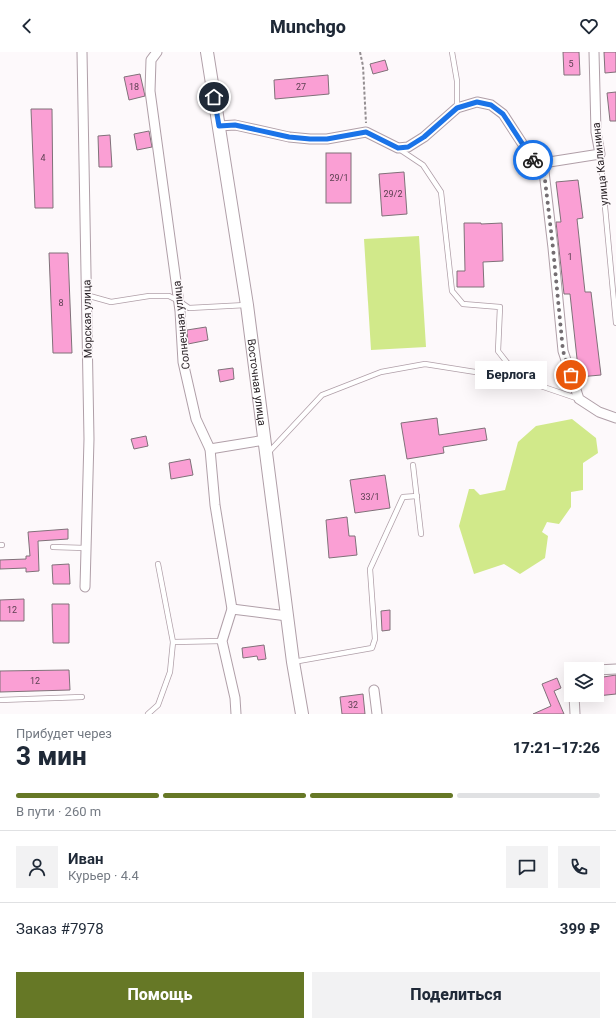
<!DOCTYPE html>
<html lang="ru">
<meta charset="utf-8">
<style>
:root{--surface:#fff;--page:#f2f2f3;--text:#1f2937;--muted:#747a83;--line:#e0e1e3;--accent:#667826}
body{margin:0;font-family:Roboto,sans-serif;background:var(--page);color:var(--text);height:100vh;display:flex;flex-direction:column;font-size:15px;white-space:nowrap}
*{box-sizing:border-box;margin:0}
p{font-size:13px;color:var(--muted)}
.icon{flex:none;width:22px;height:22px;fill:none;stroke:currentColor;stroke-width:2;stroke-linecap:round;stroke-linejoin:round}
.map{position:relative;height:662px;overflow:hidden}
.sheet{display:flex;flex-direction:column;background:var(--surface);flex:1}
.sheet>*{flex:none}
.controls{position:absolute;left:564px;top:610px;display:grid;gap:8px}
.controls a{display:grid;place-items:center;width:40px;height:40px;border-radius:0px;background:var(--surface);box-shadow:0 4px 16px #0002;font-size:20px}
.pin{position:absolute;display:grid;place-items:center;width:34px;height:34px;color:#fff;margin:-17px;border:2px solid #fff;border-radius:50%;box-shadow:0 1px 4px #0007}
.courier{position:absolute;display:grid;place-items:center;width:40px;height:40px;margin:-20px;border:3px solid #1a73e8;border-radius:50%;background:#fff;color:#222;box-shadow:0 1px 5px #0007}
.bubble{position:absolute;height:28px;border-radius:0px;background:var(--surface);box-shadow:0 4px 16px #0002;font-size:13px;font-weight:800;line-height:28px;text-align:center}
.head em{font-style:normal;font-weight:800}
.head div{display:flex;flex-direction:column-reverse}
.head{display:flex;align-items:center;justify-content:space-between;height:68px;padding:0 16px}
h1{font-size:26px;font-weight:800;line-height:30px}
.bar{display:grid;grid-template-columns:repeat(4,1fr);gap:6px 4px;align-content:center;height:48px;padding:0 16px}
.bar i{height:5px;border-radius:3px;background:var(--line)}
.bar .active{background:var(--accent)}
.bar p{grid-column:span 4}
.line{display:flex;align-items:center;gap:10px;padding:0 16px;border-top:1px solid var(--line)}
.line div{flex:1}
.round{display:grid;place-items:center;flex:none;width:42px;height:42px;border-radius:0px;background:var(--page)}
.button{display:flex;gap:8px;margin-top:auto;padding:8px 16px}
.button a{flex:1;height:46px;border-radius:0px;background:var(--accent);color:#fff;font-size:16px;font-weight:800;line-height:46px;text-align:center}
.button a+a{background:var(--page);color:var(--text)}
header{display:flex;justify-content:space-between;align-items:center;height:52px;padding:0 16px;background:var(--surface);font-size:18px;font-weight:800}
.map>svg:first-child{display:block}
</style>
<header><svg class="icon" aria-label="back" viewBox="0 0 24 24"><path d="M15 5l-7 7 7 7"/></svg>Munchgo<svg class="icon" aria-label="heart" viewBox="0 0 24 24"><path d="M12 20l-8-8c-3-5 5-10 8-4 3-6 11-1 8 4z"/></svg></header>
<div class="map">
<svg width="616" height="662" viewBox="0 0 616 662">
<rect width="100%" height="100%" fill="#fdf9fb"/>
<!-- green -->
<g fill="#d1e98a">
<path d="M419,184l7,111 -55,3 -7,-111z"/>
<path d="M572,367l24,19 2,15 -15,10v27l-12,2v15l-12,17 -12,-2 -5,10 6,4 -3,22 -25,16 -16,-10 -30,10 -15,-48 10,-37h5l6,6 25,-5 13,-48 18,-16z"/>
</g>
<!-- building -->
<g fill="#fa9fd4" stroke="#807179">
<path d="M563,0h16l1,23h-16z"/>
<path d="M604,0h12v20l-11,1z"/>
<path d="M385,8l3,10 -15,4 -3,-10z"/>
<path d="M140,22l5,22 -16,4 -5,-23z"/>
<path d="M328,23l1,19 -54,5 -1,-19z"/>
<path d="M616,40v29h-6l-3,-28z"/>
<path d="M31,57h21l1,99h-18z"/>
<path d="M149,79l3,16 -15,3 -3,-16z"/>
<path d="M110,83l2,32h-13l-1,-31z"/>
<rect x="326" y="101" width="25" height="50"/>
<path d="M404,120l3,42 -25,2 -3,-42z"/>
<path d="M578,128l5,38 -6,1 8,73h6l10,83 -22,2 -9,-83h-6l-8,-72h5l-5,-40z"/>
<path d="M464,171h17v1l21,-1 1,38 -20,1 1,25h-27v-16h8z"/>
<path d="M49,201h19l4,100h-19z"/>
<path d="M206,275l2,13 -20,4 -1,-14z"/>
<path d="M233,316l1,11 -14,3 -2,-12z"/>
<path d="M437,366l2,17 46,-7 2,12 -44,7 1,6 -37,6 -6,-36z"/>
<path d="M146,384l2,10 -14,3 -3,-10z"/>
<path d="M190,407l3,16 -22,4 -2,-16z"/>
<path d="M385,423l5,33 -35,5 -5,-33z"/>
<path d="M347,465l2,19h6l2,19 -28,3 -3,-38z"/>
<path d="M68,477v10l-30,2 1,30 -13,1v-4l-26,1v-9l26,-1v-3h4l-2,-24z"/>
<path d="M69,512l1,20h-17l-1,-19z"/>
<path d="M24,547v22h-24v-21z"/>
<path d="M52,552h17v39h-16z"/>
<path d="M390,558v20l-8,1 -1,-20z"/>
<path d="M264,593l2,14 -8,1 -1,-4 -14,2 -1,-10z"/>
<path d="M69,618l1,20 -70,2v-21z"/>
<path d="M616,623v19l-19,2v-18z"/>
<path d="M557,626l4,10 -7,3 10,23h-31l18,-8 -9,-22z"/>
<path d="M363,642l2,20h-23l-2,-17z"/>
</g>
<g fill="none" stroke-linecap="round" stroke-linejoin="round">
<!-- service casing -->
<g stroke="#b09fa8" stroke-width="6">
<g id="service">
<path d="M452,0l5,29v27"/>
<path d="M399,97l24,16 18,27 11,99 11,13 37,3 -2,44 22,28"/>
<path d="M600,102l16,169"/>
<path d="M86,243l25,7 38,-6h20l10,5 10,7 57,-3"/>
<path d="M268,401l54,-58 59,-23 44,-8 95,15 59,20"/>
<path d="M413,413l8,69"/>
<path d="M0,493h2"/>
<path d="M53,495l32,1"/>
<path d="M173,590l49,-1"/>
<path d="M293,610l79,-14 3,-9 -5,-70 33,-72 14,-1"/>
<path d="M0,648l82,-3"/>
<path d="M148,662l10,-9 12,-33 3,-30 -15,-78"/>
</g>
</g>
<!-- minor casing -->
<g stroke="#b09fa8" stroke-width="11">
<g id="minor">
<path d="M82,0l7,387 -4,148"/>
<path d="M157,0l-6,8 -1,31 30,220 3,51 13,57 14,30 5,56 17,104 -10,32 13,57 1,16"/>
<path d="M219,74l16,-1 54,12 21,2h17l39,-7 32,16 10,-1 16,-10 33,-29 20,-6 14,3 12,9 30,46 10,3 57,-9 -4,-22 -2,-80"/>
<path d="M543,111l10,85 10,103 16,48 20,13 17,6"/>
<path d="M210,397l55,-9"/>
<path d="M232,557l55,7"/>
<path d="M597,618l19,-1"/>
<path d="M374,638l3,24"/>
<path d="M574,643l1,19"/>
</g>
</g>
<!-- tertiary casing -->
<g stroke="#b09fa8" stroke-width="14">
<g id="tertiary">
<path id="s1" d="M207,0l40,253 46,357 9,52"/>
</g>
</g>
<!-- path -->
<path stroke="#948e91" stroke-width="2" stroke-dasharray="3 2" stroke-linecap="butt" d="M360,0l3,14 3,57"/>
<!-- service -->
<use href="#service" stroke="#fff" stroke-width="4.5"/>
<!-- minor -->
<use href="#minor" stroke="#fff" stroke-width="9"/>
<!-- tertiary -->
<use href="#tertiary" stroke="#fff" stroke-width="12"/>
</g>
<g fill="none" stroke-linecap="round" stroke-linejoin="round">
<!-- done -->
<path stroke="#736d71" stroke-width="4" stroke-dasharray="0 7.2" d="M533,108l10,3 10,85 10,103 8,24"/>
<!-- route -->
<path stroke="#1a73e8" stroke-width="5" d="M214,45l5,29 16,-1 54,12 21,2h17l39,-7 32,16 10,-1 16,-10 33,-29 20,-6 14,3 12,9 30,46"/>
</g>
<g text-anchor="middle" stroke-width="3" stroke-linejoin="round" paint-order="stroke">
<!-- number labels -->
<g font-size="9" fill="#5d4152">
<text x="571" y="15">5</text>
<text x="134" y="38">18</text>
<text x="301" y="38">27</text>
<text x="43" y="109">4</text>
<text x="339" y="129">29/1</text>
<text x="393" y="145">29/2</text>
<text x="570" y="208">1</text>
<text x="61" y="254">8</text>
<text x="370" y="448">33/1</text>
<text x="12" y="561">12</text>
<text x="35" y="632">12</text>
<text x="353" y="656">32</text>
</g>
<!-- street labels -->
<g font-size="11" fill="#292226" stroke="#fdf9fb">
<text transform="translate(600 112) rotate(-96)" y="4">улица Калинина</text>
<text transform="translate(87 267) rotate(-91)" y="4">Морская улица</text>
<text transform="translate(181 273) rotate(-96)" y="4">Солнечная улица</text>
<text dy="4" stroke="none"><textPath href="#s1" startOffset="334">Восточная улица</textPath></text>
</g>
</g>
</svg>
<div class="controls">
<a><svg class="icon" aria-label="layers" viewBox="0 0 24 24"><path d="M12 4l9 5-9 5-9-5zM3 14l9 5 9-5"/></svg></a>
</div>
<div class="pin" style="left:571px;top:323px;background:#ea580c"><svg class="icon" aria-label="bag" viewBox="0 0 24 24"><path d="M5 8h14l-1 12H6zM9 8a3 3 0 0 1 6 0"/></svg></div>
<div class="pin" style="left:214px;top:45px;background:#1f2937"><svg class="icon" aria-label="home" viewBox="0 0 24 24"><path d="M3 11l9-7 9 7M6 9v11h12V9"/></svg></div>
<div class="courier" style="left:533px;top:108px"><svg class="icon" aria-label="bike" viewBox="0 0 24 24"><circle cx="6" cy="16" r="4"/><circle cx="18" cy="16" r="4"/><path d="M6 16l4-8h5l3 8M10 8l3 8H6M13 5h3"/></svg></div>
<div class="bubble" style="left:475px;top:309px;width:72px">Берлога</div>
</div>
<section class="sheet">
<div class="head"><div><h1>3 мин</h1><p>Прибудет через</p></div><em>17:21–17:26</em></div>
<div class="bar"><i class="active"></i><i class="active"></i><i class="active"></i><i></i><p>В пути · 260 m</p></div>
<div class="line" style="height:72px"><a class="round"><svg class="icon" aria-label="person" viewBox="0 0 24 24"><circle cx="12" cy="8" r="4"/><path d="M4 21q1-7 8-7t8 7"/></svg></a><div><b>Иван</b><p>Курьер · 4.4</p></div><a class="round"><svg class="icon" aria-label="chat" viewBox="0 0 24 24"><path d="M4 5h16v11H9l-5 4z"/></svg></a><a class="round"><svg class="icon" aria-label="phone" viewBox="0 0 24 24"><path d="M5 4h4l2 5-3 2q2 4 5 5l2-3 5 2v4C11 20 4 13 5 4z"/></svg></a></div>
<div class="line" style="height:52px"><div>Заказ #7978</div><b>399 ₽</b></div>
<div class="button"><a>Помощь</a><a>Поделиться</a></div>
</section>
